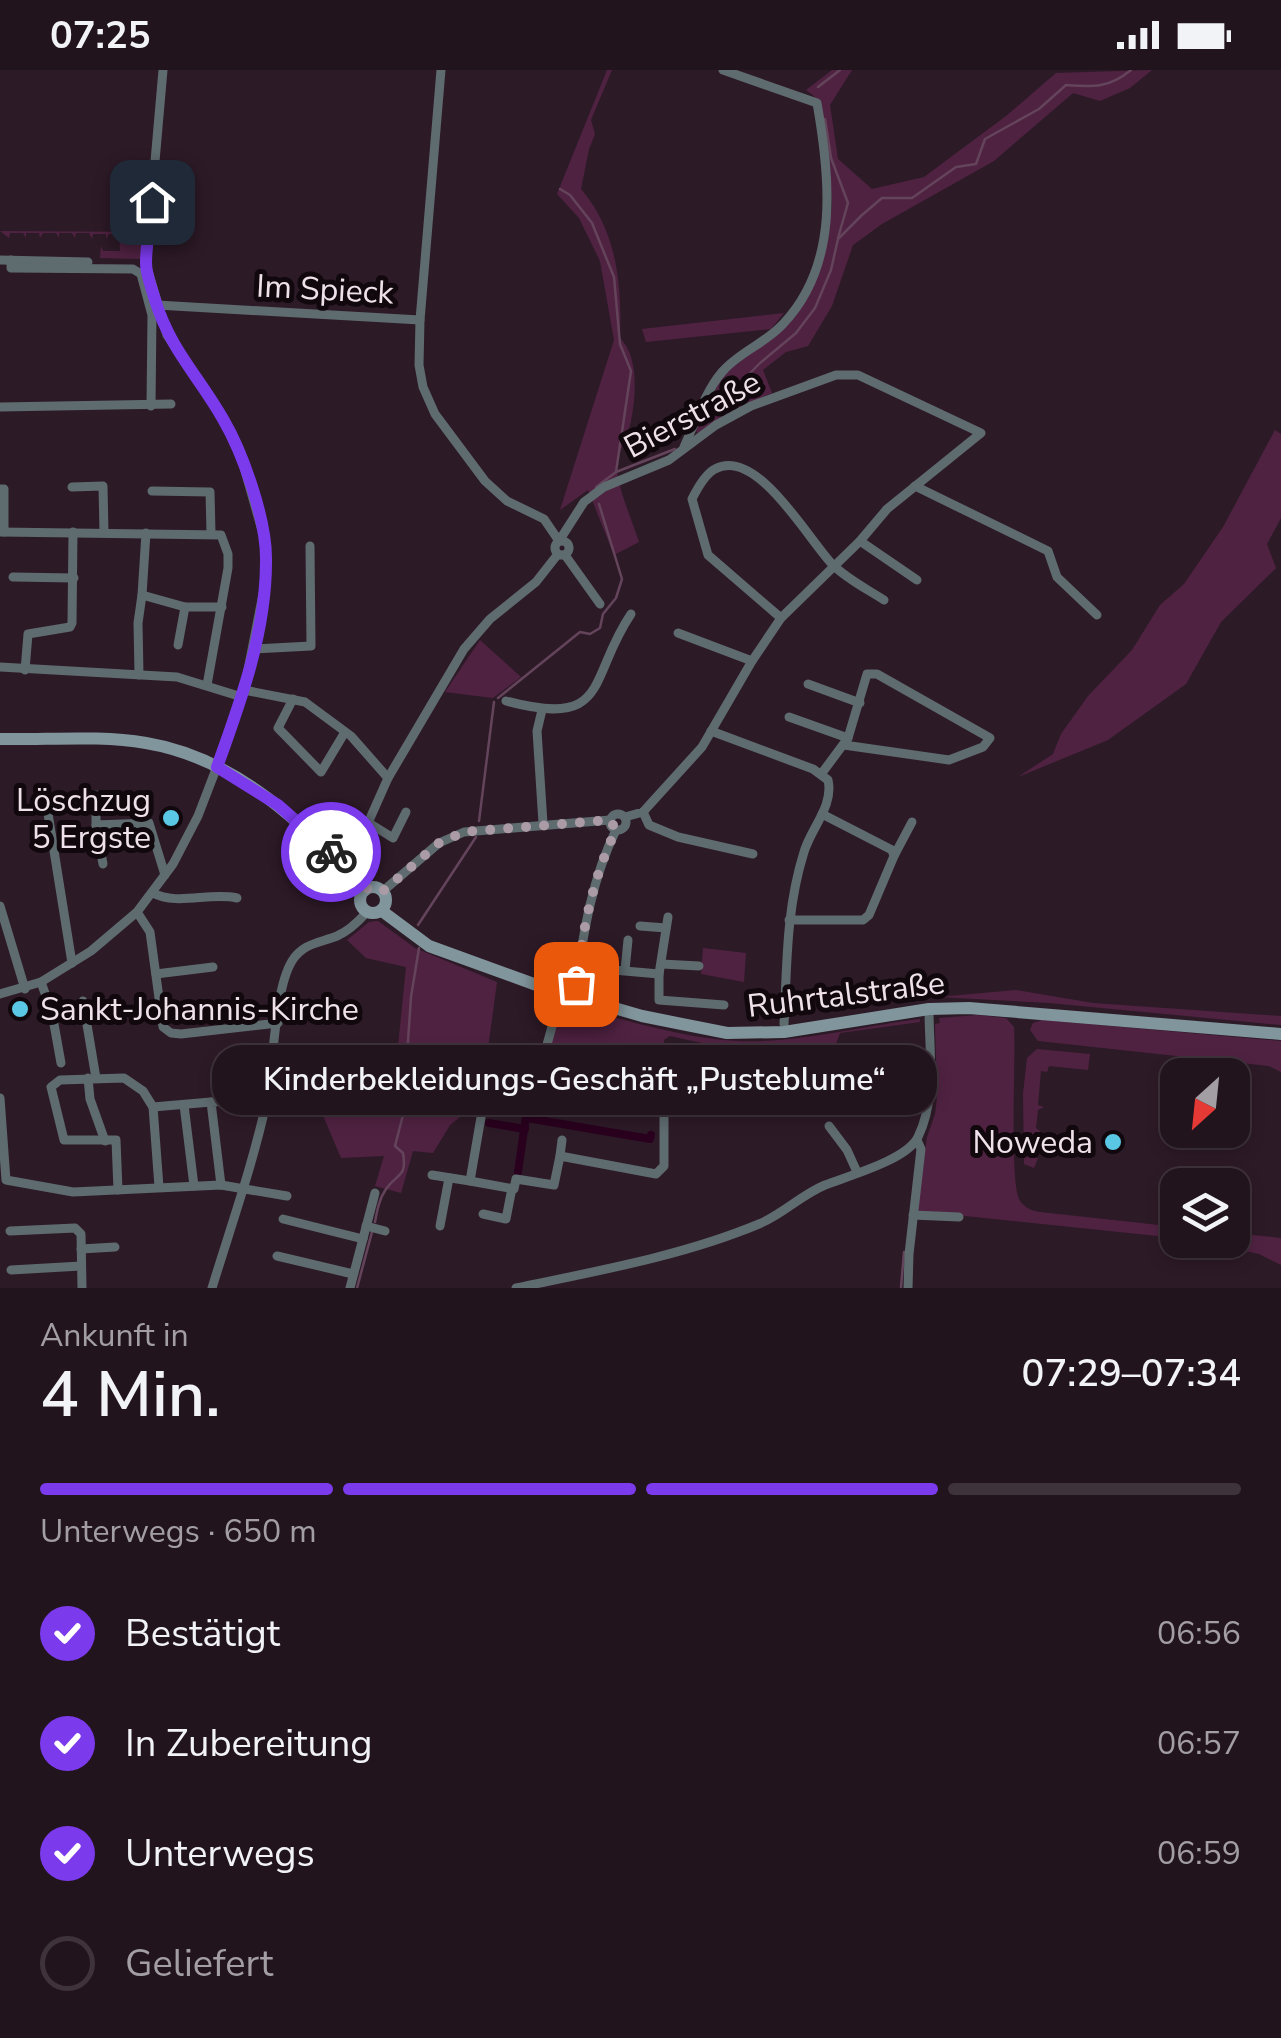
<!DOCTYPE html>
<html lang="de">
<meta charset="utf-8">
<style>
:root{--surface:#22141d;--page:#2e212a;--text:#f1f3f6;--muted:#a29ea4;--line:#3f333b;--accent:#7c3aed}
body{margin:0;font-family:"Nunito Sans",sans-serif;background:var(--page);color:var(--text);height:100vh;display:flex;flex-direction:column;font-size:38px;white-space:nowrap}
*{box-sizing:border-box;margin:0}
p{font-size:32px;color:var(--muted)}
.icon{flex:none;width:55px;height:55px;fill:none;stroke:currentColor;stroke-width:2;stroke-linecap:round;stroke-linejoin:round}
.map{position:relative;height:1218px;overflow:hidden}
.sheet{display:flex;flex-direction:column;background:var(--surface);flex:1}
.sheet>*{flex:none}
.needle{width:65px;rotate:207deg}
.buttons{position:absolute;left:1160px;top:988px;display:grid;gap:20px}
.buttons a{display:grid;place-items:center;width:90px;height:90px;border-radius:20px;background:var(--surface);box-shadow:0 5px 15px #0003,0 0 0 2px var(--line);font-size:50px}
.pin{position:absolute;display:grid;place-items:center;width:85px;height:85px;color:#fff;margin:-42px;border-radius:20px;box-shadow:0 5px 15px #0006}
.courier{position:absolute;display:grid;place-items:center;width:100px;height:100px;margin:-50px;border:8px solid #7c3aed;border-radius:50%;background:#fff;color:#222;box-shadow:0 2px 12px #0007}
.bubble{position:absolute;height:70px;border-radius:30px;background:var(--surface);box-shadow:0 5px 15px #0003,0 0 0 2px var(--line);font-size:32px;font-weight:600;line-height:70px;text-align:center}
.summary em{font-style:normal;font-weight:600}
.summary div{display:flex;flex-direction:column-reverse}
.summary{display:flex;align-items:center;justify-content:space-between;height:170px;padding:0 40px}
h1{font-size:65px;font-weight:600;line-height:75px}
.bar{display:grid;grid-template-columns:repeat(4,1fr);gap:15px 10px;align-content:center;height:120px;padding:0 40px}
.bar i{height:12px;border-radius:8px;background:var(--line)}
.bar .current{background:var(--accent)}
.bar p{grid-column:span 4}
ol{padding:0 40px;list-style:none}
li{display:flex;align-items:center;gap:30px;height:110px}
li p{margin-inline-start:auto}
li .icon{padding:10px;border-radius:50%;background:var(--accent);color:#fff;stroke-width:4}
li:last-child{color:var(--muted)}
li i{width:55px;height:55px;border:5px solid var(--line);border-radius:50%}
.status{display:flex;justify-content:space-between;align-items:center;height:70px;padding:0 50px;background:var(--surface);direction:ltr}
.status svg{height:28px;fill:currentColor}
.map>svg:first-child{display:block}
</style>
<div class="status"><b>07:25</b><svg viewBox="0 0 49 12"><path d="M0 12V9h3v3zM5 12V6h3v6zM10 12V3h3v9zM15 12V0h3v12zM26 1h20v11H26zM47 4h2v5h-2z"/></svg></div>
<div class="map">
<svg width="1281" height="1218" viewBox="0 0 1281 1218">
<rect width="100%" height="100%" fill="#2d1a27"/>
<!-- green -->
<g fill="#502242">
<path d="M607,0h5l-21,50 4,14 -6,15 -8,40c36,42 41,96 39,149 19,19 16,57 11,83 -3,15 -13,30 -14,45 -1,18 16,57 22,76l-25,13 -26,-65 -28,20 54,-170 -14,-79 -21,-43 -22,-24z"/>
<path d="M832,0h20l-22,35 8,54 34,30 52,-12 82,-61 50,-43 96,-3 -22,18 -30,13 -27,-8 -79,68 -112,63 -29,21 -21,61 -24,40 -22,6 -23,18 9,23 -39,17 -35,24 -3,-5 28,-54 62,-48 37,-72 10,-47 -2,-40 -10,-55 -6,-17 -8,-6z"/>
<path d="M0,161l148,1 -5,26 -5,1 -38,-1 1,-12 2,5h17l-1,-17h-10l-3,5v-5h-13l-1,5 -3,-6h-13l-1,5 -3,-5h-13v5l-3,-5h-13l-3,5 -1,-5h-13v5l-3,-5h-13l-1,5z"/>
<path d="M784,243l-13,16 -125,13 -4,-13z"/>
<path d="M1275,360l6,4v84l-14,26 9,24 -55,54 -35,62 -78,56 -90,37 35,-23 8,-20 27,-38 44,-46 28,-45 24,-21 39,-57z"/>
<path d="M480,570l41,37 -28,21 -48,-6z"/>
<path d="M378,851l37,27 82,34 -16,118 -31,25 -17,28 -20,-2 -12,42 -26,-7 9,-30 -43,2 -30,-71 39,-3 44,2 12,-119 -40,-9 -19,-18 22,-18z"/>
<path d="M703,878l43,5 -2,29 -43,-8z"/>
<path d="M1016,920l77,13 188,13v9l-232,-22 -111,-6z"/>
<path d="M564,934c56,14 116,34 173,37 56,3 126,-15 183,-22v3l-80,11 -5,14 -4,-4 -70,9 -23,-1 -68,-15 -6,4 2,28 -118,-16 12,-45z"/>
<path d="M977,945l29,3 8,9c2,29 -5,158 6,174 5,7 12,10 20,11l137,15v11l-260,-27 10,-74 8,-23 2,-17 -2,-73 5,-1 -1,-5z"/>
<path d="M1042,950l239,21v31l-12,-6 -231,-25 -8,-11 3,-7z"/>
<path d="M1037,979l53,5 -2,16 -39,-4 -2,6 -6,-1 -3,34 6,2 -6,3 -2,18 5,4h-6l-2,25 5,1 -4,10 -10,-4 -1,-70 4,-36z"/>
<path d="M1233,1163l48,5v27l-22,-11 -66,-14h39z"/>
</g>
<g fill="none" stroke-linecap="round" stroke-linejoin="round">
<!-- stream -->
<g stroke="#64445b" stroke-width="2.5">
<path d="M818,17l22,-17"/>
<path d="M825,49l6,39 17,45 -10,35"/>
<path d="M560,119l10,6 22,28 22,54 6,67 11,27 -15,101"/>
<path d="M707,353l20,-26 33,-34 36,-30 19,-25 16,-38 7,-31 24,-24 20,-17h30l44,-31 20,-3 9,-25 54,-30 27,-24c28,2 43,3 65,-15"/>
<path d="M596,417l20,-15 59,-23"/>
<path d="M498,628l82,-66 10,2 10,-6 3,-14 13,-16 6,-19 -23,-75"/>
<path d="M479,751l15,-119"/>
<path d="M418,855l58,-88"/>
<path d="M375,1152c2,-11 4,-23 11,-33 12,-17 21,-11 17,-36l-8,-7 8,-31 8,-118 8,-49"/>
<path d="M901,1217l3,-35"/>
<path d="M357,1218l15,-56"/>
</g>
<!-- canal -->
<g stroke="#29001e" stroke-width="8">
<path d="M527,1048l123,21 1,-4"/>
<path d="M489,1053l36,6"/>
<path d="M518,1102l13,-91"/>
</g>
<!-- street -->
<g stroke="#5e6b6f" stroke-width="9">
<path d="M441,0l-21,250 -1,45 4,22 12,27 50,67 22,20 37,18 15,22 25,-39 20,-15 65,-27 47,-35 35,-19 85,-31h22l123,58 -94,76 -27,32 -79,77 -29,43 -50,86 -59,65 -18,5"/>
<path d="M0,190l88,2"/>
<path d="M11,190v8l122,1 8,5 11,41 -1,91"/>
<path d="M157,235l263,15"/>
<path d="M0,337l171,-3"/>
<path d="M684,377c11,-24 21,-55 38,-75 17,-20 44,-29 61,-48 57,-60 47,-147 34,-221l-94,-33"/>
<path d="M915,416l133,65 9,26 40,38"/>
<path d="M72,417l31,-1 1,46"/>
<path d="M0,419h4v43"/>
<path d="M152,421l58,1 1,41"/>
<path d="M0,462l221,3 7,19v14l-21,117"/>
<circle cx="562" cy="478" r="7"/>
<path d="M860,471l57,39"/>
<path d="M565,485l35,49"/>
<path d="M13,507l61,1"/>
<path d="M142,525l4,-62"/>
<path d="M185,537h37"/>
<path d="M781,548l-73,-63 -16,-56c5,-10 13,-25 23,-30 42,-23 94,72 118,96 14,14 34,24 51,35"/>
<path d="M678,563l74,28"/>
<path d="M253,579l58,-3 -1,-100"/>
<path d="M0,597l177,10 65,20"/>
<path d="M25,600l3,-36 42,-7 2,-4 1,-91"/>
<path d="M139,605l-1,-52 4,-28 43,12 -7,38"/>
<path d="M808,614l52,19"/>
<path d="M244,620l61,12 46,34 37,42"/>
<path d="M293,629l-15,29 43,44 24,-40"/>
<path d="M506,631c105,28 81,-22 125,-87"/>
<path d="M542,640l-5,21 6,92"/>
<path d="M789,647l59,21"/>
<path d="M711,661l102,38 15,11c6,26 -17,48 -24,72 -18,57 -17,113 -20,172"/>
<path d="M822,703l26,-35 19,-64h10l113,64 -7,9 -34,13 -105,-15"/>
<path d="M53,729l43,-4v30l53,-2 16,52"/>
<path d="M46,731l26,162"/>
<path d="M643,742l6,13 29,12 75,17"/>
<circle cx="618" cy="752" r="8"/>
<path d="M369,753l24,15 13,-26"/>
<path d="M96,755l7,39"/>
<path d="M894,786l18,-34"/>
<path d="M347,800l41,-92 76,-129 26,-30 46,-37 22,-28"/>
<path d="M383,821l56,-48 25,-11 146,-12"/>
<path d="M153,823c24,13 56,-1 84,5"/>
<path d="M0,836l25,83"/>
<path d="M137,842l13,20 13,95 8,6 10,1 97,-11"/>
<path d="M789,850h74l6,-5 25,-59 -2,-6 -70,-36"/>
<path d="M640,856l26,2"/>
<path d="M662,894l37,2"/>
<path d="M579,897l80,7v26l65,5"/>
<path d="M625,900l3,-30"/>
<path d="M156,904l57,-7"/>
<path d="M659,904l9,-57"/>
<path d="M41,912l11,31 9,50"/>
<path d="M576,914c8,-54 16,-105 40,-154"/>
<path d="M0,924l41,-12 50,-31 46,-39 36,-48 25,-48 33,-86 13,-40 21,-106v-43l-23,-81 -18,-40 -57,-85 -21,-71 17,-194"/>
<path d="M83,931l13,77"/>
<path d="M540,1000l-43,-9 -7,4 -20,116 44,8 2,-10 38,6 6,-29 96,18 8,-8v-56l-7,-7 -108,-19 -9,-14 21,-76"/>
<path d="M856,1002l73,-4"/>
<path d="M88,1008l2,21 15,42"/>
<path d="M0,1028l6,82 67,12 148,-7 66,11"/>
<path d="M660,1034l12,-20 92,6 12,10h17l1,-19 -18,-1 -12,10"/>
<path d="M184,1035l10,81"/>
<path d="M153,1037l58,-5"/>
<path d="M829,1056l18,24 10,22"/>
<path d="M560,1086l2,-16"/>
<path d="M432,1105l38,6"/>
<path d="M221,1115l-10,-83 55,-2"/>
<path d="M118,1120l-2,-50h-52l-13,-53 9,-7 64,-2 19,13 10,16 6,80"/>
<path d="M483,1144l23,5 6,-31"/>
<path d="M913,1145l46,2"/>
<path d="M283,1149l80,20"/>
<path d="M366,1156l19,5"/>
<path d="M440,1156l9,-48"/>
<path d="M10,1161l65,-3 6,6 1,54"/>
<path d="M81,1179l34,-2"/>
<path d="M277,1186l76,18"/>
<path d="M11,1200l70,-4"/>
<path d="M212,1218c19,-62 40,-121 54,-184 8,-38 8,-114 26,-143 11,-18 28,-18 45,-25 12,-5 21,-14 30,-24"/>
<path d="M350,1218l25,-95"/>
<path d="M516,1218c81,-17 166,-32 243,-64 24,-10 42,-29 66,-39 23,-9 82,-25 93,-48 19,-39 11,-86 11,-128"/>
<path d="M908,1218l1,-34 12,-105 -4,-9"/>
</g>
<!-- secondary -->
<g stroke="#81959c" stroke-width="12">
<path d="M0,669c48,1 99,-4 146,4 91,15 159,82 219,147"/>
<circle cx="373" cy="830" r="13"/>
<path d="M382,841l47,35 113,41 100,29 85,17 57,-1 145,-23 40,-1 312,26"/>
</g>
</g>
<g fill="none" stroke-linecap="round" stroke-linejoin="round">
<!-- done -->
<path stroke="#ab9ba6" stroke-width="10" stroke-dasharray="0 18" d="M331,782l33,38 6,-3 13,4 56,-48 25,-11 146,-12 6,10c-24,49 -33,100 -40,154"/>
<!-- route -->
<path stroke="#7c3aed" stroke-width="12" d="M152,132c-1,19 -6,41 -6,61 0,12 6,26 9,37 16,51 43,75 68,119 20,34 43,100 43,139 1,71 -25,143 -49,209l61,38 53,47"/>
</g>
<!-- markers -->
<g fill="#5ac8e5" stroke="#10080d" stroke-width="4">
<circle cx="171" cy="748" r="10"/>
<circle cx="20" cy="939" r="10"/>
<circle cx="1113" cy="1072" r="10"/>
</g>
<g text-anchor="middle" stroke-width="10" stroke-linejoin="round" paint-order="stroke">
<!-- street labels -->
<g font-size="32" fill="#efe1ea" stroke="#10080d">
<text transform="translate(325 219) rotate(3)" y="11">Im Spieck</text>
<text transform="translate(692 344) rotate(-28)" y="11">Bierstraße</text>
<text transform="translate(846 924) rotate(-7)" y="11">Ruhrtalstraße</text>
</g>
<!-- poi labels -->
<g font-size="32" fill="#efe1ea" stroke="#10080d" text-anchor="end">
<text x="151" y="741">Löschzug<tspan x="151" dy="37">5 Ergste</tspan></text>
<text x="40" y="950" text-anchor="start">Sankt-Johannis-Kirche</text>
<text x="1093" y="1083">Noweda</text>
</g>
</g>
</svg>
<div class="buttons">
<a><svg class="needle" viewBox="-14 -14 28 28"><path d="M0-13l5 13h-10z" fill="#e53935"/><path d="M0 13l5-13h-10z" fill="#a29ea4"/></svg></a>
<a><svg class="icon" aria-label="layers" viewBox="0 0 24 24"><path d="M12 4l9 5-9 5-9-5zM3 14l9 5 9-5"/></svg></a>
</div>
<div class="pin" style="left:576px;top:914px;background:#ea580c"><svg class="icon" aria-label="bag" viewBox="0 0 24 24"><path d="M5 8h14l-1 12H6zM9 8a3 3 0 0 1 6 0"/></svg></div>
<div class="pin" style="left:152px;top:132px;background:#1f2937"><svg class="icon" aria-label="home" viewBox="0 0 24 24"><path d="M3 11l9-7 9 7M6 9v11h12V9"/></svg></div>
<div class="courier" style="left:331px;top:782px"><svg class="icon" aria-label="bike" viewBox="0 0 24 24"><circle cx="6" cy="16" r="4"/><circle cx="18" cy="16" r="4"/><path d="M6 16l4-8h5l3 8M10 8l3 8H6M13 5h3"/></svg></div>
<div class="bubble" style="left:212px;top:975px;width:725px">Kinderbekleidungs-Geschäft „Pusteblume“</div>
</div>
<section class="sheet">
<div class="summary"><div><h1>4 Min.</h1><p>Ankunft in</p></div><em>07:29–07:34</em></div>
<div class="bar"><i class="current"></i><i class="current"></i><i class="current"></i><i></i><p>Unterwegs · 650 m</p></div>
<ol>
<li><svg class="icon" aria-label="check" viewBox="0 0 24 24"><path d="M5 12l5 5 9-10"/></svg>Bestätigt<p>06:56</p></li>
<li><svg class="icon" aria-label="check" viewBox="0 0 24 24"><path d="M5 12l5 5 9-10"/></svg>In Zubereitung<p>06:57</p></li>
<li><svg class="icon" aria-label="check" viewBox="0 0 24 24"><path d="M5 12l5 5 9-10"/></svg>Unterwegs<p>06:59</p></li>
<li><i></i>Geliefert</li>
</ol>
</section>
